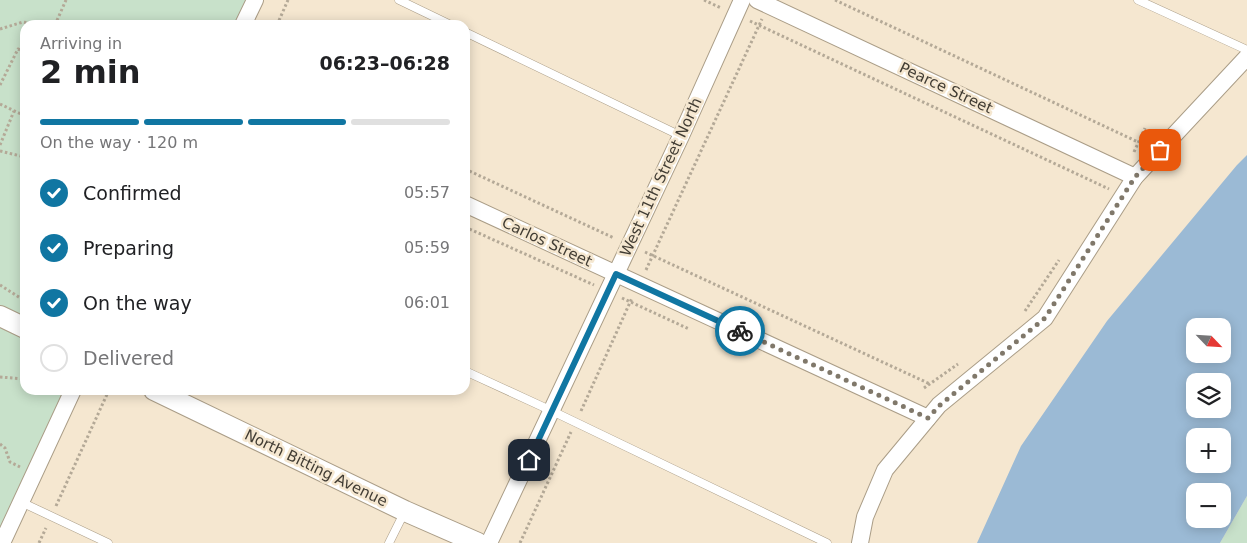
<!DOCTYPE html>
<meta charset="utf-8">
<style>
:root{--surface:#fff;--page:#f6f6f6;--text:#202124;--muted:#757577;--line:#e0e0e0;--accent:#1076a2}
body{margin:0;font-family:"DejaVu Sans",sans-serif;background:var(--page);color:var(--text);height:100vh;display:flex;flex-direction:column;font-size:19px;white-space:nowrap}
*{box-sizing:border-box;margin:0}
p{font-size:16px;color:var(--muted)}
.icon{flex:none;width:28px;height:28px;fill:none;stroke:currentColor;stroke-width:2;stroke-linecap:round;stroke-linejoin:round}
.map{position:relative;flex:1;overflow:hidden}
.drawer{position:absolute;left:20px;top:20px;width:450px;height:375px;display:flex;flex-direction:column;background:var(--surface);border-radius:15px;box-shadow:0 2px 12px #0003}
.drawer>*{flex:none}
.needle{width:32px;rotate:115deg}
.buttons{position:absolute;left:1186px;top:318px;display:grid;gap:10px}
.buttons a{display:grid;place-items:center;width:45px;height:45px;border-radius:10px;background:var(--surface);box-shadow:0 2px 12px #0003;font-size:25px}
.pin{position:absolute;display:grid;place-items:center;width:42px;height:42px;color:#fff;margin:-21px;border-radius:10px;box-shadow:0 2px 8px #0006}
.courier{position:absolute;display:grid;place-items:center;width:50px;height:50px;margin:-25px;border:4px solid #1076a2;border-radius:50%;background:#fff;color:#222;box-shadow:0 1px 6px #0007}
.summary em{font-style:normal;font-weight:800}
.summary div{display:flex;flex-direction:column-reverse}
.summary{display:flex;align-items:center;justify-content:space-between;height:85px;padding:0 20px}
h1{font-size:32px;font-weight:800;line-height:38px}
.bar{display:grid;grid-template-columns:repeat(4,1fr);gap:8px 5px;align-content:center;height:60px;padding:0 20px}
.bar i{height:6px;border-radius:4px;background:var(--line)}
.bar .current{background:var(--accent)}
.bar p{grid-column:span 4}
ol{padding:0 20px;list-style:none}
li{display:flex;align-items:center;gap:15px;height:55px}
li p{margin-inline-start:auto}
li .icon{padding:5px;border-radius:50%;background:var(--accent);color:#fff;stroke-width:4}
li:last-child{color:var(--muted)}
li i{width:28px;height:28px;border:2px solid var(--line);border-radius:50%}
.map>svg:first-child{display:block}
</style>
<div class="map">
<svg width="1247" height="543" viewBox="0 0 1247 543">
<rect width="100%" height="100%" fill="#f5e7d0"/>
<!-- green -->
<g fill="#c8e1ca">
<path d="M0,0h251l-12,25h-214v365h45l-70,153z"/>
<path d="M1247,496v47h-27z"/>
</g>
<!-- water -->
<path fill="#9bbad5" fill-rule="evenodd" d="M1247,155v341l-27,47h-243l44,-97 86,-125 130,-156zM1195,326h27v28h-27zM1195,381h27v28h-27zM1195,436h27v28h-27zM1195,491h27v28h-27z"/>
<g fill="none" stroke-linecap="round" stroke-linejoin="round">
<!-- service casing -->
<g stroke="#aa9d87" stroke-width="9">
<g id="service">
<path d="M399,0l52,25"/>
<path d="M1138,0l109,50"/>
<path d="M465,32l216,104"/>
<path d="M465,371l87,40 275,132"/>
<path d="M21,502l87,41"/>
<path d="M389,543l16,-32"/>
</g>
</g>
<!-- minor casing -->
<g stroke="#aa9d87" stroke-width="18">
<g id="minor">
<path d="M757,0l378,177"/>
<path d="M243,25l12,-25"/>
<path d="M465,204l463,214"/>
<path d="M2,543l71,-153"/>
<path d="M489,543l192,-407 61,-136"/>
<path d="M860,543l5,-26 20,-47 54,-65 106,-87 90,-141 112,-120"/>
</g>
</g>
<!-- tertiary casing -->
<g stroke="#aa9d87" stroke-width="22">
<g id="tertiary">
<path d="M0,316l25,12"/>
<path d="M154,390l251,121 73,32"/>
</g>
</g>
<!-- path -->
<g stroke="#b4a997" stroke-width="3" stroke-dasharray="2.5 2.5" stroke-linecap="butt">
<path d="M704,0l17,8"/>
<path d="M835,0l303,142"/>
<path d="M750,21l359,168"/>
<path d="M55,25l11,-25"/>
<path d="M277,25l11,-25"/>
<path d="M0,29l23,-7 17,3"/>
<path d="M0,85l18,-36 7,3"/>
<path d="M0,104l25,12"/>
<path d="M0,145l14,-34"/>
<path d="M0,151l25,6"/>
<path d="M1134,152l11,-24"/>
<path d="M465,169l149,69"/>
<path d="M465,227l129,58"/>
<path d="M645,252l285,132"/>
<path d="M646,270l116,-251"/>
<path d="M0,285l25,16"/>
<path d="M622,298l67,31"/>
<path d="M1025,311l34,-51"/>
<path d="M0,377l25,2"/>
<path d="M924,388l34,-24"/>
<path d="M581,411l51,-113"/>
<path d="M0,444l5,4 5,14 10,5"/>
<path d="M56,506l53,-116"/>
<path d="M39,543l7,-15"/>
<path d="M520,543l51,-111"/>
</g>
<!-- service -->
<use href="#service" stroke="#fff" stroke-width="8"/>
<!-- minor -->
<use href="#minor" stroke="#fff" stroke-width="16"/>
<!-- tertiary -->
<use href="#tertiary" stroke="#fff" stroke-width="20"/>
</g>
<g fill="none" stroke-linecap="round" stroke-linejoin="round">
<!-- done -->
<path stroke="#80786a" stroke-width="5" stroke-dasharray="0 9" d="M740,331l188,87 12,-13 105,-87 90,-141 25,-27"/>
<!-- route -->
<path stroke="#1076a2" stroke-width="6" d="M529,460l87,-186 124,57"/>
</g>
<g text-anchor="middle" stroke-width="5" stroke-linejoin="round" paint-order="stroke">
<!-- street labels -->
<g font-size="15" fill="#413c33" stroke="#f5e7d0">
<text transform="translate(946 88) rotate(25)" y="5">Pearce Street</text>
<text transform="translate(661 177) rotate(-65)" y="5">West 11th Street North</text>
<text transform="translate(547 242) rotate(25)" y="5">Carlos Street</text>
<text transform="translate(316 468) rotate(26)" y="5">North Bitting Avenue</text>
</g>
</g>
</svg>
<div class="buttons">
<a><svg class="needle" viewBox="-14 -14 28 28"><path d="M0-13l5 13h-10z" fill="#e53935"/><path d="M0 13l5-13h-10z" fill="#757577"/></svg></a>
<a><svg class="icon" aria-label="layers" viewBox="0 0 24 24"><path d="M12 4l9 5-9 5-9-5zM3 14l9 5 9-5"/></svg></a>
<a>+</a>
<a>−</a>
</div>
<div class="pin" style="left:1160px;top:150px;background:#ea580c"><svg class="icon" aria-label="bag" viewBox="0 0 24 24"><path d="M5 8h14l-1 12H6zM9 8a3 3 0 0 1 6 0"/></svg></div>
<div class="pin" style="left:529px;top:460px;background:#1f2937"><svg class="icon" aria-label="home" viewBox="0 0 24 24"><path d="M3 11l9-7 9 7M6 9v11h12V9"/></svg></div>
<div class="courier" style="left:740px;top:331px"><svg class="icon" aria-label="bike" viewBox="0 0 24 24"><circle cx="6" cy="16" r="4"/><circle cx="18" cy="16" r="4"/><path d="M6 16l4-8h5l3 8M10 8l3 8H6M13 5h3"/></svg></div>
<section class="drawer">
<div class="summary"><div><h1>2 min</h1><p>Arriving in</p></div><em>06:23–06:28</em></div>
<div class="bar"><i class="current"></i><i class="current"></i><i class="current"></i><i></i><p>On the way · 120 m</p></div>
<ol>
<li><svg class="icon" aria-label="check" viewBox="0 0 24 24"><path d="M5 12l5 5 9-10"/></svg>Confirmed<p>05:57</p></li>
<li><svg class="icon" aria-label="check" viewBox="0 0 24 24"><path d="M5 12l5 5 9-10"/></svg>Preparing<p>05:59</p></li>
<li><svg class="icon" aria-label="check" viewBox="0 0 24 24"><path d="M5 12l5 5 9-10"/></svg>On the way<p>06:01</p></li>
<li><i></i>Delivered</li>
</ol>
</section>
</div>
